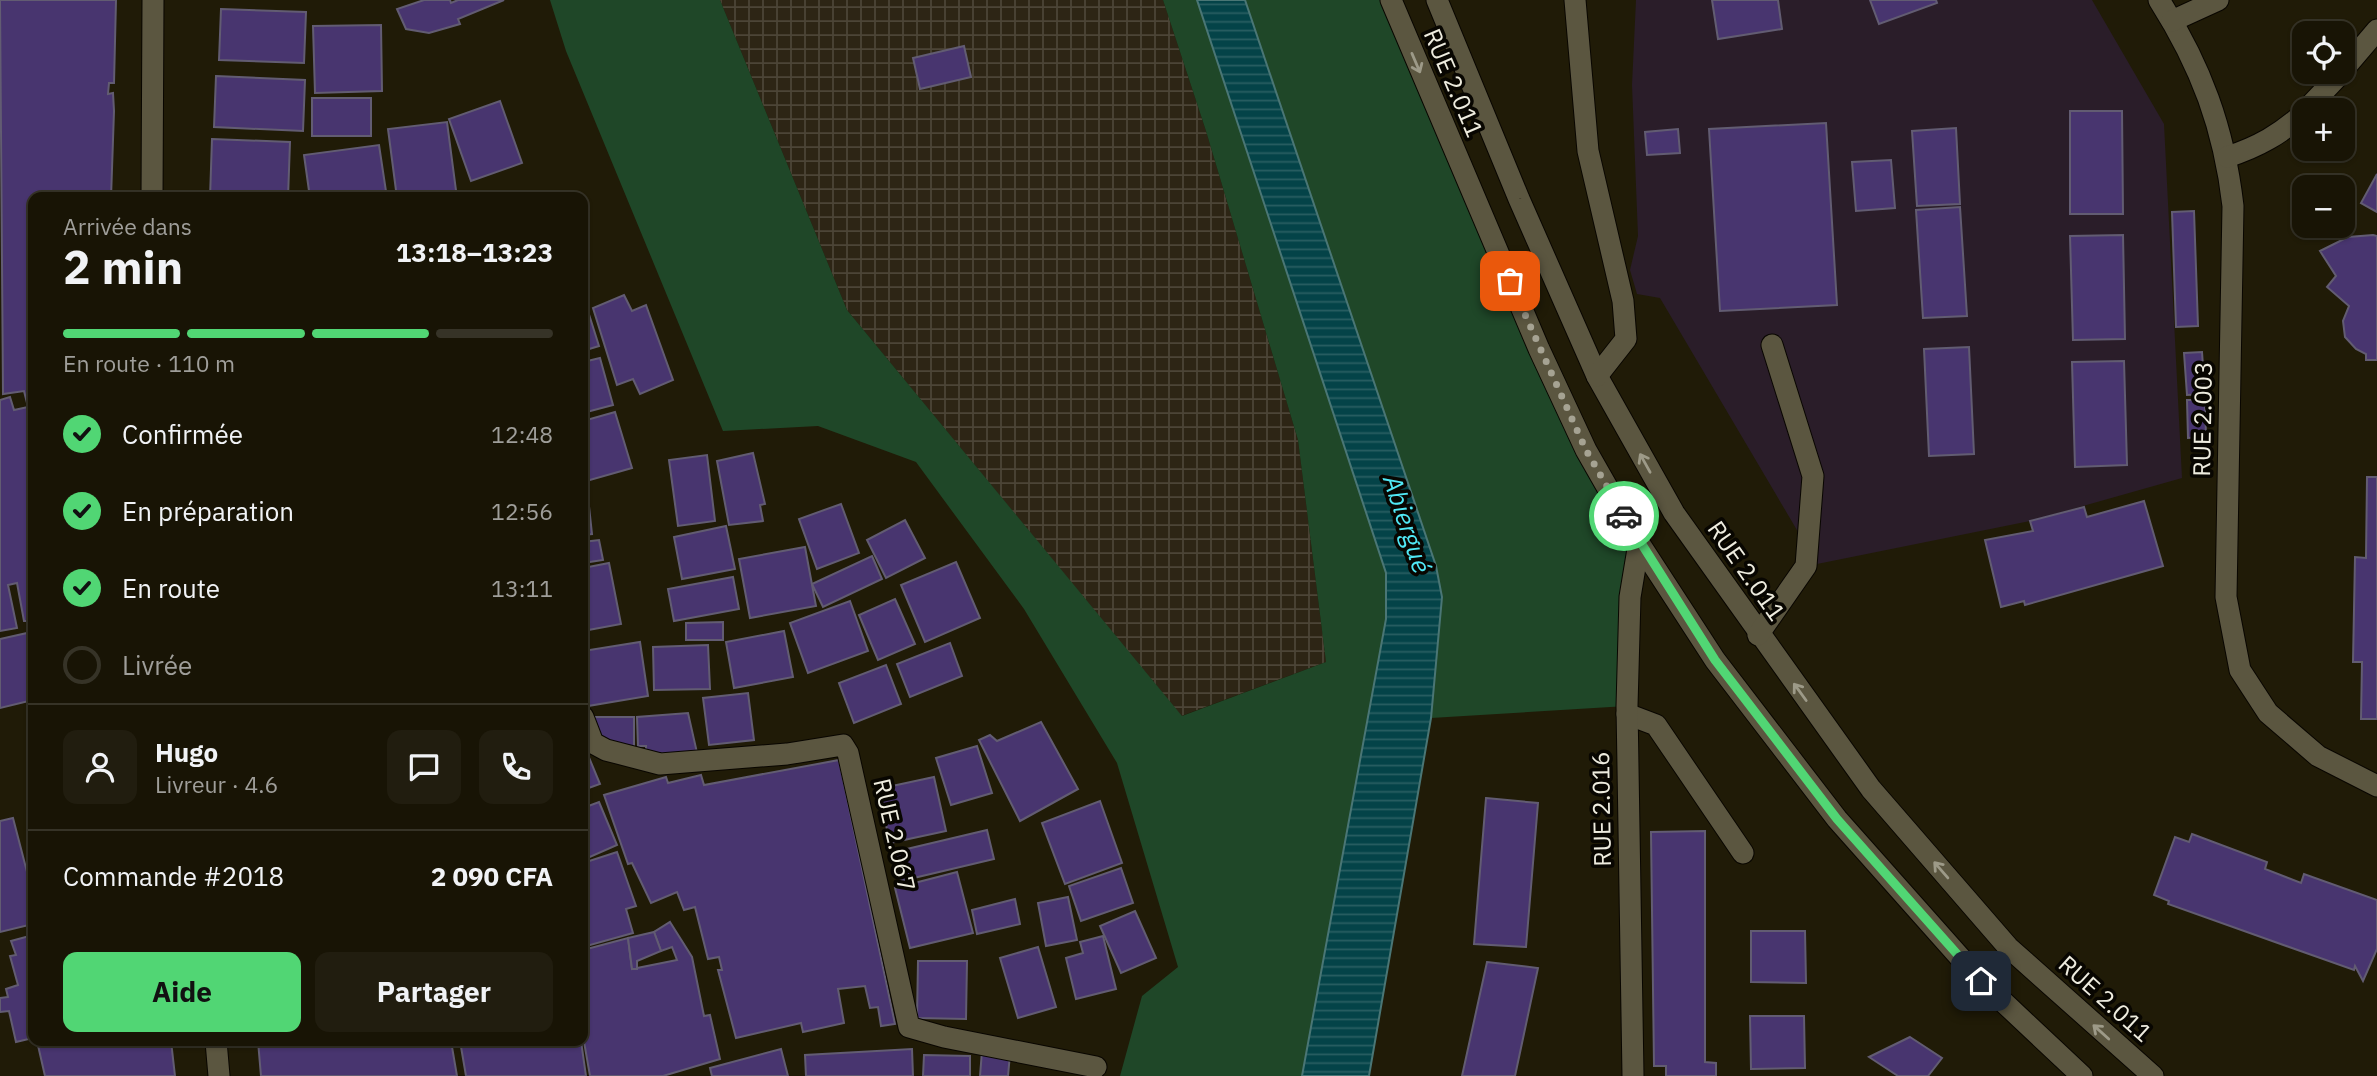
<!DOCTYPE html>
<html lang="fr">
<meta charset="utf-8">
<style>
:root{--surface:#181405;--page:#211d0f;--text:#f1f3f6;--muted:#9f9e9a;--line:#363327;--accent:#51d674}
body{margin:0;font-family:"IBM Plex Sans",sans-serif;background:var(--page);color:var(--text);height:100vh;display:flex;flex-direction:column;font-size:26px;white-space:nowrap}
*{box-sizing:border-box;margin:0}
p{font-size:23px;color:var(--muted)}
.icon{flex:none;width:38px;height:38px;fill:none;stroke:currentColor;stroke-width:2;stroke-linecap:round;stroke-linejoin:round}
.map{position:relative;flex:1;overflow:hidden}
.panel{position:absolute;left:28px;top:192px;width:560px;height:854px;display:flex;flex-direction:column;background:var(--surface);border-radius:14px;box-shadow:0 2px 5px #0004,0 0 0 2px var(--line)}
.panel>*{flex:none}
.buttons{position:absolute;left:2292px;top:21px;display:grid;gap:14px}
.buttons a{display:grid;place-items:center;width:63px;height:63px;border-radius:14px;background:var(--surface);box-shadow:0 2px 5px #0004,0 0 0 2px var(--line);font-size:35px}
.pin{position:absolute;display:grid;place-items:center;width:60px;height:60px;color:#fff;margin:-30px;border-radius:14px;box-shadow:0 4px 10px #0006}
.courier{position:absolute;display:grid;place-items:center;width:70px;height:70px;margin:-35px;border:5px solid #51d674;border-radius:50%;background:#fff;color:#222;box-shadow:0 2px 9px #0007}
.head em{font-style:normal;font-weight:700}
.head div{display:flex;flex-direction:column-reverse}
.head{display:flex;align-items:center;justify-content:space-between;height:119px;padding:0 35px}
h1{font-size:46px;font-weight:700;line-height:52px}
.bar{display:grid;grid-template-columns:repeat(4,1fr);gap:10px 7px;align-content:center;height:84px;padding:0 35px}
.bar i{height:9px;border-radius:5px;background:var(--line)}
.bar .active{background:var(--accent)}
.bar p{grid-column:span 4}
.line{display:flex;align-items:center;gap:18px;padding:0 35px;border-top:2px solid var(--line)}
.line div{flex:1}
.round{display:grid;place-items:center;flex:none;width:74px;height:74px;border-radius:14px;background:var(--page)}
ol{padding:0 35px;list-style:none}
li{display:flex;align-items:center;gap:21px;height:77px}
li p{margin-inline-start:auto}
li .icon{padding:7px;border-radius:50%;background:var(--accent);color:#111;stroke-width:4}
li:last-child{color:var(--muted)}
li i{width:38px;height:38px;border:4px solid var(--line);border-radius:50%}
.primary-button{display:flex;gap:14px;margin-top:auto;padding:14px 35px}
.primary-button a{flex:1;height:80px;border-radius:14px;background:var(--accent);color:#111;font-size:28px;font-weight:700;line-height:80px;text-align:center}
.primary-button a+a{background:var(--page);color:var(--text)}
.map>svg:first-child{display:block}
</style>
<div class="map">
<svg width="2377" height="1076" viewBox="0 0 2377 1076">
<defs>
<pattern id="industrial-grid" width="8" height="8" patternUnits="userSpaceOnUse" patternTransform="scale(1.75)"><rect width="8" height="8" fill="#2d2515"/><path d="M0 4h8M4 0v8" fill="none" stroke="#4c4537"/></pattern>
<pattern id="water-rules" width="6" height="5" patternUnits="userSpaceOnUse" patternTransform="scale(1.75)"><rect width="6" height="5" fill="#044348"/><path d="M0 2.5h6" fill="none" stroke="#295e62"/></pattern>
</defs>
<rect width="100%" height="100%" fill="#201b07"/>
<!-- industrial -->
<path fill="url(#industrial-grid)" d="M720,0h443l43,131 92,309 28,222 -145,54 -334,-406z"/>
<!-- education -->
<path fill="#2a1d29" d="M1636,0h456l72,124 18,354 -152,43 -213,43 -157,-266 -23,-4 -7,-24 8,-34 -6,-151z"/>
<!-- grass -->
<g fill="#1f4728">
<path d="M550,0h170l127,310 335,406 144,-54 -28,-222 -92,-309 -43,-131h34l189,573v46l-84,457h-182l22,-80 36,-29 -61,-204 -93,-154 -108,-147 -98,-36 -95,5 -157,-380z"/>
<path d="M1245,0h146l248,543 -12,163 -196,12 11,-121 -6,-31z"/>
</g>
<!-- water -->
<path fill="url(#water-rules)" stroke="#4a7675" stroke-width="2" d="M1197,0h48l191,566 6,31 -11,121 -62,358h-67l84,-457v-46z"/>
<!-- building -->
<g fill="#48356f" stroke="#625c72" stroke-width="2">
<path d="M0,0h116l-2,83h-5l-1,11 5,-1 1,18 -3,87h-78v423h-9l-7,-38 -9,2 9,43 -17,3v-231l10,-3 4,13 14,-3 -4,-16 -21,3z"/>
<path d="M424,0h26l1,3 7,-3h46l-46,19 2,5 -31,9 -23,-4 -9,-20z"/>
<path d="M1712,0h66l4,29 -64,10z"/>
<path d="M1870,0h66l1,3 -58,21z"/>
<path d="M221,9l85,3 -2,51 -85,-3z"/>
<path d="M381,25l1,66 -67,2 -2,-67z"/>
<path d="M964,46l7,31 -51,12 -7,-31z"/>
<path d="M216,76l89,4 -2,51 -89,-4z"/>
<rect x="312" y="98" width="59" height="38"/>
<path d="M500,101l22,62 -51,18 -22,-62z"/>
<path d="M2070,111h52l1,103h-53z"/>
<path d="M447,122l10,76h-60l-9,-69z"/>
<path d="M1826,123l11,182 -117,6 -11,-182z"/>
<path d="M1956,128l4,76 -43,2 -5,-75z"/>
<path d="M1678,129l2,24 -33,2 -2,-23z"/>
<path d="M212,139l78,3 -2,56h-78z"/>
<path d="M379,145l8,53h-77l-6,-43z"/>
<path d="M1891,160l4,48 -39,3 -4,-49z"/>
<path d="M2377,174v38l-16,-9z"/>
<path d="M1960,207l7,109 -44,2 -7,-108z"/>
<path d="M2194,211l4,115 -22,1 -4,-115z"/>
<path d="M2123,235l2,104 -52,1 -3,-104z"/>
<path d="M2373,235l4,1v124h-11v-6l-10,-5 -11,-12 -2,-16 6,-15 -22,-19 9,-11 -16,-25 28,-14z"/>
<path d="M624,295l8,16 14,-6 27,75 -33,14 -7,-15 -16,6 -24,-77z"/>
<path d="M587,308l12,38 -16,5v-42z"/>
<path d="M1969,347l5,107 -45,2 -5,-107z"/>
<path d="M2202,352l3,42 -18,1 -3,-42z"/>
<path d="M600,358l13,47 -30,8v-51z"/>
<path d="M2124,361l3,104 -52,2 -3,-105z"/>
<path d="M2187,400h18l1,37 -18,1z"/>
<path d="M615,412l17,56 -49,14v-61z"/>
<path d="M753,453l12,51 -5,1 3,16 -34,4 -12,-64z"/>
<path d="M707,455l8,66 -37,5 -9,-66z"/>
<path d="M2367,477h10v242h-16l1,-57h-9l2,-105 11,1z"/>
<path d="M588,497l4,37 -9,1v-37z"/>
<path d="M2144,501l19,65 -138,39 -1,-4 -23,6 -16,-67 48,-9 -3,-10 54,-14 3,10z"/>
<path d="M841,504l18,49 -42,16 -18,-50z"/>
<path d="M905,520l20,38 -39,20 -19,-38z"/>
<path d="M726,526l9,43 -53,10 -8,-42z"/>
<path d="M599,540l4,20 -20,3v-21z"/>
<path d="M805,547l11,59 -66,12 -11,-59z"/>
<path d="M872,556l10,23 -59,28 -11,-23z"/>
<path d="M956,562l24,56 -55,24 -24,-57z"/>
<path d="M609,563l12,61 -38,7v-63z"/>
<path d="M733,577l6,32 -65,12 -6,-32z"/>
<path d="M895,599l20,45 -37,16 -19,-45z"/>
<path d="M850,601l18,50 -60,22 -18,-50z"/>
<path d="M723,622v18h-37v-17z"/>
<path d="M784,631l9,46 -59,11 -8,-46z"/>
<path d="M27,633l6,28v39l-33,8v-69z"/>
<path d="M640,642l8,54 -60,10 -5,-55z"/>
<path d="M950,643l12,33 -52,21 -13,-33z"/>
<path d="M708,645l2,44 -56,1 -1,-43z"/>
<path d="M886,665l15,39 -47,19 -15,-40z"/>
<path d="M748,693l6,47 -45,5 -6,-47z"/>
<path d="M688,713l10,44 -52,-5v-6h-8l-1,-29z"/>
<path d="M592,717h42v29h-12l-30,-10z"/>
<path d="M1041,722l37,67 -58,32 -41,-81 11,-5 7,6z"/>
<path d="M583,743l17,41 -17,6z"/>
<path d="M977,746l15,47 -41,12 -15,-47z"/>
<path d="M839,760l56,264 -14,2 -3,-19 -8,1 -5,-22 -27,3 6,34 -41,9 -2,-9 -65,15 -18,-68h4l-3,-13 -11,2 -13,-52 -11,3 -7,-18 -26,11 -19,-40 -4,1 -24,-69 62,-18 2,6 33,-8 3,10z"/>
<path d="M934,777l12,54 -56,12 -12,-54z"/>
<path d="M1486,798l52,5 -12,144 -52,-3z"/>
<path d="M1100,801l22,62 -57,21 -23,-61z"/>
<path d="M599,802l18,43 -34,15v-52z"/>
<path d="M13,818l20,77v29l-33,8v-111z"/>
<path d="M987,830l7,29 -93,22 -7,-29z"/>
<path d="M1705,831v231l11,1v13h-50v-10h-12l-3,-234z"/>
<path d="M2192,834l75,28 -2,7 36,14 3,-9 73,26v49l-14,32 -8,-15 -1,4 -186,-66 1,-3 -15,-6 21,-58 14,5z"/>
<path d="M617,852l19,54 -10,3 7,24 -50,14v-84z"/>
<path d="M1121,868l12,35 -52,18 -12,-35z"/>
<path d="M957,872l16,61 -63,15 -15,-60z"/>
<path d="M1068,897l9,43 -31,6 -8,-43z"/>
<path d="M1015,899l5,25 -43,10 -5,-24z"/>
<path d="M1135,911l21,47 -35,15 -21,-47z"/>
<path d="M670,922l22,35 12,59 6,-1 10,44 -57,17h-73l-7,-40v-86l45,-12 4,31 45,-9 -5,-13 -11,4 -7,-19z"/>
<path d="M1751,931h54l1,52 -55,-1z"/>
<path d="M654,932l7,19 -24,10v8h-5l-4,-31z"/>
<path d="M33,935v103l-17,4 -7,-31 -9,1v-14l8,-1 -2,-8 12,-4 -8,-29 6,-1 -5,-14z"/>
<path d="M1103,936l13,53 -40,10 -10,-41 17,-5 -3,-11z"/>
<path d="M1038,947l18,60 -38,11 -18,-60z"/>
<path d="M918,961h49l-1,58 -49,-1z"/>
<path d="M1487,962l51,6 -23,108h-53z"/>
<path d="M1750,1016h54l1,52 -54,1z"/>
<path d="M1910,1037l32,21 -14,18h-30l-29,-19z"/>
<path d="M37,1041h134l4,35h-130z"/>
<path d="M258,1041h193l6,35h-196z"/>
<path d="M460,1041h121l5,35h-120z"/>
<path d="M781,1049l7,27h-76l-2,-8z"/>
<path d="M912,1049l1,27h-107l-1,-21z"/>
<path d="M982,1051l28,3 -2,22h-28z"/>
<path d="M924,1055l46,1v20h-47z"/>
</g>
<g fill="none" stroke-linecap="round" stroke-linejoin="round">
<!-- minor casing -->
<g stroke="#090600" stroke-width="23">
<g id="minor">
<path d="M1391,0l148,349 47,101 53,93 76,117 122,159 144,162 101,95"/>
<path d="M1437,0l82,199 78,177 77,137 197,276 137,158 145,129"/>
<path d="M1575,0l13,151 35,150 3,38 -29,37"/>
<path d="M2159,0c42,66 65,128 74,206l-7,391 14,73 28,43 50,43 59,30"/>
<path d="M2172,21l46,-21"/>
<path d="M2343,70l34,-40"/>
<path d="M2306,110l36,-38"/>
<path d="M2227,157c31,-10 54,-23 78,-45"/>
<path d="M152,198l1,-198"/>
<path d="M1758,635l48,-69 7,-90 -41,-131"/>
<path d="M1627,714l29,11 87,128"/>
<path d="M583,717l10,26 13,7 54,14 127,-10 56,-9 5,8 61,274 35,10 152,30"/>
<path d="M216,1041l3,35"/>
<path d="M1633,1076l-6,-370 3,-109 9,-54"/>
</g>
</g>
<!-- minor -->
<use href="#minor" stroke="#5b5640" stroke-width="21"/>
</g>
<!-- one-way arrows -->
<defs><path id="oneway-shaft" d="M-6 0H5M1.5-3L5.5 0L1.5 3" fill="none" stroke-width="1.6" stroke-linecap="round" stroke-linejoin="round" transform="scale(1.75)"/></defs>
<g stroke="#9d9a88">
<use href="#oneway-shaft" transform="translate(1416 63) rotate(67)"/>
<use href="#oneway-shaft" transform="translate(1645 463) rotate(-119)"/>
<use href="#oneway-shaft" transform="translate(1800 692) rotate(-126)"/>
<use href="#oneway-shaft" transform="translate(1941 870) rotate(-131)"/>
<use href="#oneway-shaft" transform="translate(2101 1032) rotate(-138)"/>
</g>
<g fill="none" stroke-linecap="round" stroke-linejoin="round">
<!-- done -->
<path stroke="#a6a393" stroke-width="7" stroke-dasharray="0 12.6" d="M1510,281l76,169 38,66"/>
<!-- route -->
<path stroke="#51d674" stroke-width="9" d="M1624,516l91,144 122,159 144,162"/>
</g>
<g text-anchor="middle" stroke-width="7" stroke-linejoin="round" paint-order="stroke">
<!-- street labels -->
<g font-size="24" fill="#eeecdf" stroke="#080601">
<text transform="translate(1453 83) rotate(67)" y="8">RUE 2.011</text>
<text transform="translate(2203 419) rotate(-89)" y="8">RUE 2.003</text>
<text transform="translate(1746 571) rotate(55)" y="8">RUE 2.011</text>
<text transform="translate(1602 809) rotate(-91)" y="8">RUE 2.016</text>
<text transform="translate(894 835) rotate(77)" y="8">RUE 2.067</text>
<text transform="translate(2105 999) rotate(42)" y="8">RUE 2.011</text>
</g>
<!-- water labels -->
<g font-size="26" font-style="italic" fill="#50e8f5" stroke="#080601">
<text transform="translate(1407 524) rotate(72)" y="9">Abiergué</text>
</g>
</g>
</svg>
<div class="buttons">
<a><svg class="icon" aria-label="locate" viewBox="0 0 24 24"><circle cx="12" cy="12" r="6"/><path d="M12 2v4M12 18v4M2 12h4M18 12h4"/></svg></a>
<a>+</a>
<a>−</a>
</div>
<div class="pin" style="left:1510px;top:281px;background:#ea580c"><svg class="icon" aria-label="bag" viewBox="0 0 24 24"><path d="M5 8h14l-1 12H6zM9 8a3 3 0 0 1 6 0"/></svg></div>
<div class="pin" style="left:1981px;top:981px;background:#1f2937"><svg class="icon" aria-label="home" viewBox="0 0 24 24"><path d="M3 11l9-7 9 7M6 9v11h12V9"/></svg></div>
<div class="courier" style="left:1624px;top:516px"><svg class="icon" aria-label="car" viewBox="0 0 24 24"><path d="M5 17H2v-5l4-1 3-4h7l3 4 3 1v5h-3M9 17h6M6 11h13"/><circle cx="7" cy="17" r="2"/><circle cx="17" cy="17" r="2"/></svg></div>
<section class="panel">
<div class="head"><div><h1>2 min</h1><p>Arrivée dans</p></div><em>13:18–13:23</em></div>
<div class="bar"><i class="active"></i><i class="active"></i><i class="active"></i><i></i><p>En route · 110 m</p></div>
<ol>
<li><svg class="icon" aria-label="check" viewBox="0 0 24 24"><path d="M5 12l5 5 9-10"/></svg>Confirmée<p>12:48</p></li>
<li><svg class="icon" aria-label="check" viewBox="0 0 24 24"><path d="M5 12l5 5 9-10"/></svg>En préparation<p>12:56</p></li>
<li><svg class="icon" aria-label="check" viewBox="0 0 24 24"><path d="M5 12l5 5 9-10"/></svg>En route<p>13:11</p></li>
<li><i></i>Livrée</li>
</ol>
<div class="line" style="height:126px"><a class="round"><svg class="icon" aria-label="person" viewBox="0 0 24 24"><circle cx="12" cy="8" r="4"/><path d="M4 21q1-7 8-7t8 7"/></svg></a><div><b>Hugo</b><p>Livreur · 4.6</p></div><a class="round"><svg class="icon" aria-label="chat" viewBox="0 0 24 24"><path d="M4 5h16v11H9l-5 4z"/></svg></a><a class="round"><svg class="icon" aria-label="phone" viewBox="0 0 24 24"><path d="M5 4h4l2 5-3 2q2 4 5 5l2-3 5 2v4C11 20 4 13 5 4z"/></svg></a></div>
<div class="line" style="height:91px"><div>Commande #2018</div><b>2 090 CFA</b></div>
<div class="primary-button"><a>Aide</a><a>Partager</a></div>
</section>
</div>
